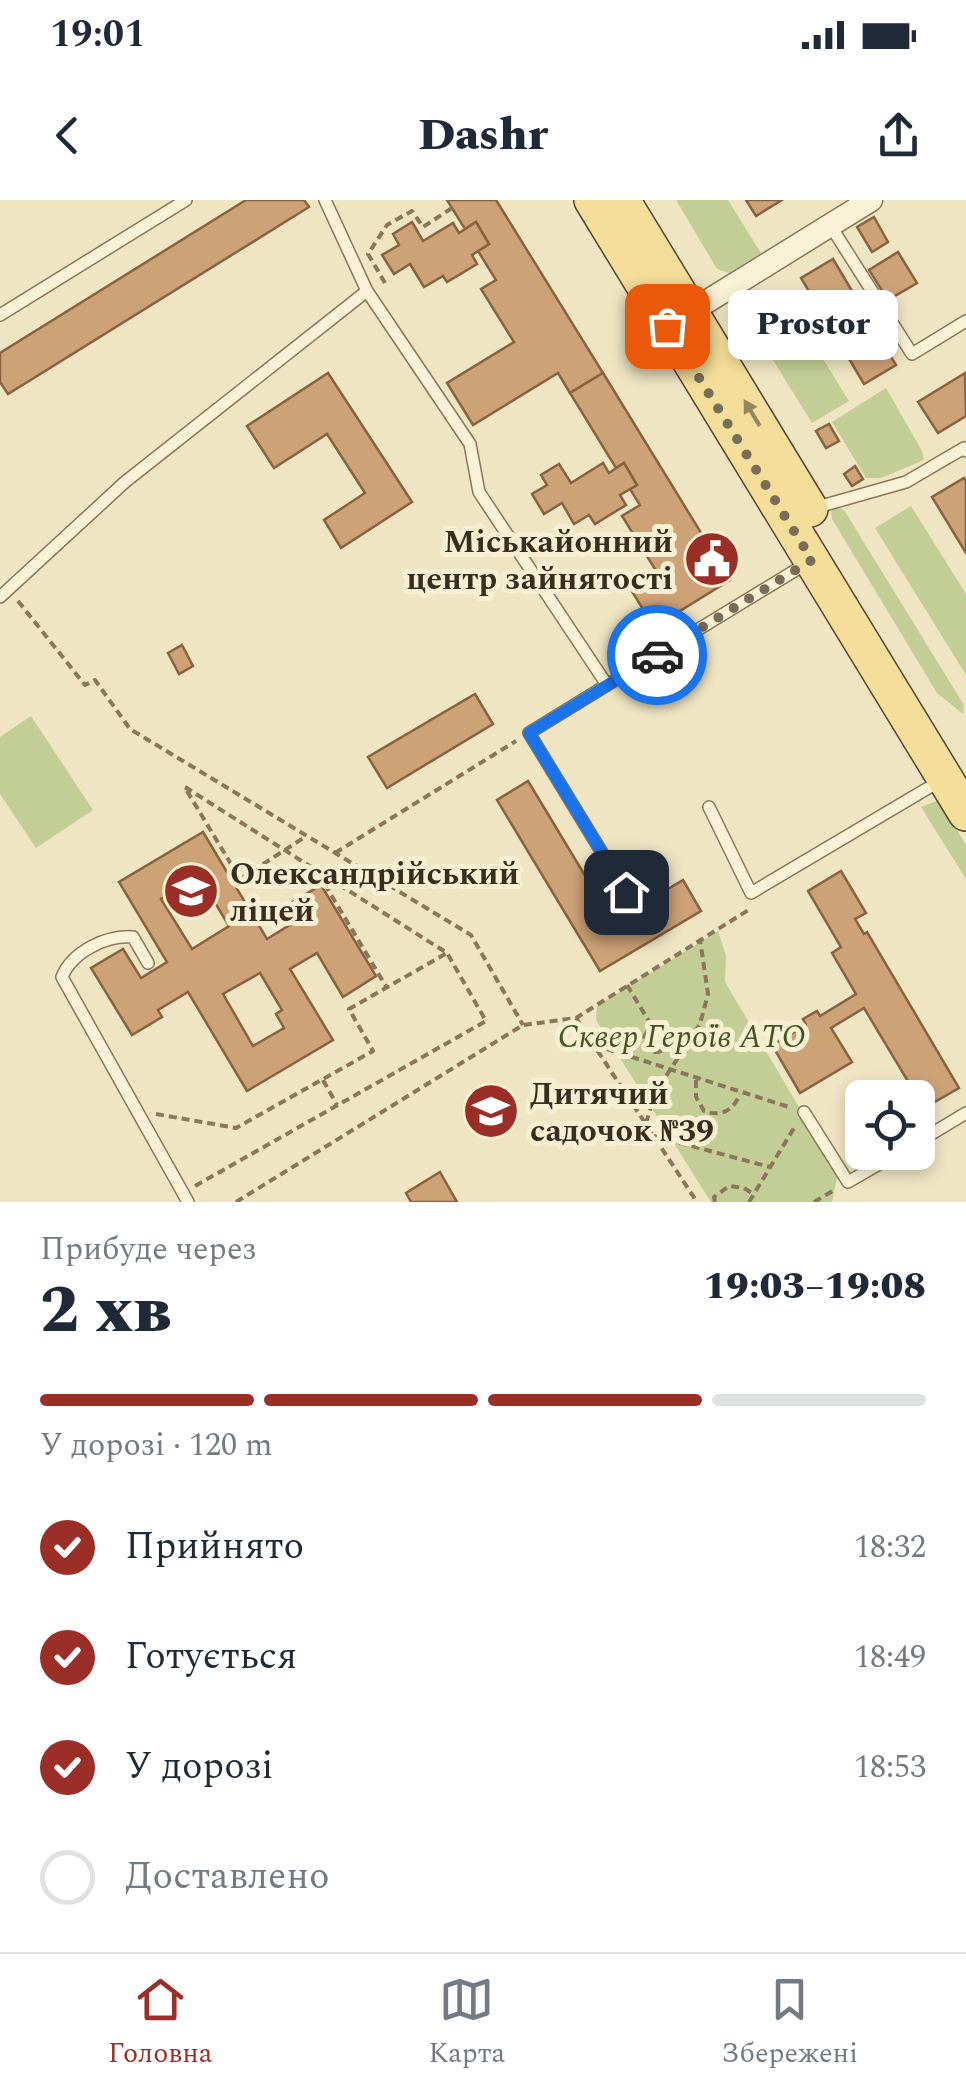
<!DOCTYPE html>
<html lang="uk">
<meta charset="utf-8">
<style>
:root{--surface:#fff;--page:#f2f2f3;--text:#1f2937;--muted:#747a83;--line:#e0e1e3;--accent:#9b2f27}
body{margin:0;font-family:Spectral,serif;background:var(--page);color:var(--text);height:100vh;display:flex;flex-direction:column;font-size:38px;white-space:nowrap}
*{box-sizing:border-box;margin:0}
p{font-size:32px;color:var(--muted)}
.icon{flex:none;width:55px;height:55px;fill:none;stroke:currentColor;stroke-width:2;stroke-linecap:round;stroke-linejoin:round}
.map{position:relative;height:1002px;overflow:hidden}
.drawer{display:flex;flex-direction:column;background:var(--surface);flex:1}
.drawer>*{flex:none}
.controls{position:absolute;left:845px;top:880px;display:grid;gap:20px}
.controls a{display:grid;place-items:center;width:90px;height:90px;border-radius:15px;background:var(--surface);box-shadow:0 5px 15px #0003;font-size:50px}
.pin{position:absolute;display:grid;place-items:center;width:85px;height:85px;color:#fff;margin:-42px;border-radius:20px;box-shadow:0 5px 15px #0006}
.courier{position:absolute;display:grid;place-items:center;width:100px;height:100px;margin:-50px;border:8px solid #1a73e8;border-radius:50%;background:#fff;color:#222;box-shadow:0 2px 12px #0007}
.bubble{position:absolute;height:70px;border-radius:15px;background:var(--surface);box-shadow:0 5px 15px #0003;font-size:32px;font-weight:800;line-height:70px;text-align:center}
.overview em{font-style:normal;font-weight:800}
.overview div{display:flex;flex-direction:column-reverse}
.overview{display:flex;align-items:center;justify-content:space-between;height:170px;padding:0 40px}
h1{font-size:65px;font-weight:800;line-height:75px}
.bar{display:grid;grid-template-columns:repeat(4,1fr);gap:15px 10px;align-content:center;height:120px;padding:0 40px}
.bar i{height:12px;border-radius:8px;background:var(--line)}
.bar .on{background:var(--accent)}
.bar p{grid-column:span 4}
ol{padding:0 40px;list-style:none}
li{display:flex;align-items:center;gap:30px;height:110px}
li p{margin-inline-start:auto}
li .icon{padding:10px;border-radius:50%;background:var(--accent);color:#fff;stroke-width:4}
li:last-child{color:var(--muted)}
li i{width:55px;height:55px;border:5px solid var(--line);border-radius:50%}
.status{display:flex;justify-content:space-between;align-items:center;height:70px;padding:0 50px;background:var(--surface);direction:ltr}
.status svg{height:28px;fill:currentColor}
header{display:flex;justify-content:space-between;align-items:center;height:130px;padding:0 40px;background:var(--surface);font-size:45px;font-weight:800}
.menu{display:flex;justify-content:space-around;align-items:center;height:140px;border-top:2px solid var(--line);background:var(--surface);font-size:28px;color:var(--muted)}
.menu a{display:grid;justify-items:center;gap:5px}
.menu .on{color:var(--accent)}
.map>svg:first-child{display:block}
</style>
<div class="status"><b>19:01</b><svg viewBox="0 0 49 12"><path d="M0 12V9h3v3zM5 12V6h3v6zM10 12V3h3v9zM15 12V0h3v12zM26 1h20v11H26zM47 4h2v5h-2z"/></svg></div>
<header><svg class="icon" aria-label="back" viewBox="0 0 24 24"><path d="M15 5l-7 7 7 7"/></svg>Dashr<svg class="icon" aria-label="share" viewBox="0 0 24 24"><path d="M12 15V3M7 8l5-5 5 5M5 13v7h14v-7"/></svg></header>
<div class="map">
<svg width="966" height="1002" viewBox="0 0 966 1002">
<rect width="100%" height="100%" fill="#efe5c3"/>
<!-- green -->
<g fill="#c3ce96">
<path d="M676,0h52l33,53 -32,20 -12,-4z"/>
<path d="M771,91l12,3 66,107 -37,22 -70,-113z"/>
<path d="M886,188l36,63 2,9 -43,18h-15l-34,-56z"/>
<path d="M836,306l8,4 120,195 -1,9 -26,-21 -105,-174 -1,-9z"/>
<path d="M911,306l55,88v81l-91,-147z"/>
<path d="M31,516l62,94 -57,38 -36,-54v-57z"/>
<path d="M939,600l27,45v34l-45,-72z"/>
<path d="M718,731l8,25 -1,26 113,191 -6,29h-121l-115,-182 1,-14z"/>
</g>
<!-- building -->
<g fill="#cea277" stroke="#8a623e" stroke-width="2.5" fill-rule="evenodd">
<path d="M246,0h58l5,7 -301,187 -8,-12v-29z"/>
<path d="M447,0h49l107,173 -33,20 -12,-20 -85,52 -26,-42 67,-41 -33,-53 15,-9 -18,-29 11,-7 -13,-22 -11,7z"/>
<path d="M746,0h36l-26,16z"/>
<path d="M874,17l14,25 -16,10 -15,-25z"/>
<path d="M412,22l11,19 30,-18 6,10 17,-11 13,22 -17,11 5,9 -30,18 -4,-6 -19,11 -14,-23 -16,10 -12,-19 17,-10 -6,-11z"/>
<path d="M898,52l19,31 -29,17 -19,-30z"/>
<path d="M833,59l63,106 -32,19 -63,-106z"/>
<path d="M328,173l84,129 -71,46 -17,-28 41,-27 -38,-59 -53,34 -27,-42z"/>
<path d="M603,173l127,207 -76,47 -26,-42 27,-16 -33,-53 18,-11 -10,-16 7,-4 -13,-22 -8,5 -46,-75z"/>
<path d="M965,173l1,43 -28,17 -20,-31z"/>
<path d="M829,224l10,17 -13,7 -10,-17z"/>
<path d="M603,263l6,10 15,-10 13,22 -17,10 6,10 -31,19 -6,-9 -15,9 -12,-21 -18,11 -12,-20 15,-9 -6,-10 18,-11 12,19z"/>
<path d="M855,266l8,13 -11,7 -8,-12z"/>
<path d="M964,278l2,3v72l-34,-56z"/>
<path d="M182,445l11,21 -14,8 -11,-21z"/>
<path d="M475,494l18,30 -106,64 -19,-31z"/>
<path d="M528,581l85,141 70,-42 18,31 -101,60 -103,-171z"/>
<path d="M203,632l64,107 29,-18 -10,-15 35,-21 55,91 -33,21 -26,-44 -27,16 43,71 -86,51 -59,-99 -30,18 4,7 -30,18 -41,-67 32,-19 18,29 26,-16 -48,-80zM199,676l30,50 -37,23 -31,-50zM260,773l22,37 -6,4 8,14 -31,18 -30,-52z"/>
<path d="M841,671l25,42 -11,6 9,15 3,-2 92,156 -35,20 -60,-100 -33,20 21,34 -52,31 -28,-48 34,-20 -3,-6 14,-8 3,5 36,-22 -24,-41 9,-6 -33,-56z"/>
<path d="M440,972l17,30h-46l-5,-9z"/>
</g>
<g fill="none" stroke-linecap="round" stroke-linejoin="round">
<!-- lane casing -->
<g stroke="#8a7759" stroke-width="14">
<g id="lane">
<path d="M830,25l82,129 54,-33"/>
<path d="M367,91l103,153 9,48 128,193 202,-123"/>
<path d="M0,115l186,-115"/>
<path d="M814,308l92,-26 58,-34 2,3"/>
<path d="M0,397l125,-115 242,-191 -42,-91"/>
<path d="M607,485l-78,48 97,159 25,-16"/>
<path d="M709,607l42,86 189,-112"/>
<path d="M148,763l-15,-26c-27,-2 -61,15 -71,40l126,225"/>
<path d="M804,912l44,70 52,-30"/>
<path d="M918,942l48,-29"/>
</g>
</g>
<!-- street casing -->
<g stroke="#8a7759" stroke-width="25">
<path id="street" d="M690,112l181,-112"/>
</g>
<!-- primary casing -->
<g stroke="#58442d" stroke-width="38">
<g id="primary">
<path d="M592,0l374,613"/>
<path d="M622,0l188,309"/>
</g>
</g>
<!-- path -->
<g stroke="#8a7759" stroke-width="4" stroke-dasharray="8 5" stroke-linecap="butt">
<path d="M385,83l-17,-29 19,-29 25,-14 11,16 29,-19"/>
<path d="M18,401l67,84 10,-5 35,49 341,206 52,90"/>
<path d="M185,587l262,166 39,68 -291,165"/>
<path d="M187,591l53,88 65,-42"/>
<path d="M335,653l181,-112"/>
<path d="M318,673l69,115"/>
<path d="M627,785l26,43"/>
<path d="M576,818l121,184"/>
<circle cx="656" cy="840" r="12"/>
<path d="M594,845l195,62"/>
<path d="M323,880l14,25"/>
<path d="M696,880v17l8,14c17,6 29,0 36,-17"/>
<path d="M156,914l80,14 137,-77 -24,-42 98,-56"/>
<path d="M646,923l9,-30 45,-69 8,-30 -8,-55"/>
<path d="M654,936l116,31"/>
<path d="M236,1002l287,-177 53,-7 174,-109"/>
<path d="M715,1002l-1,-5 15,-11 15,2 9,6"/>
<path d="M749,1002l45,-74"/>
<path d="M814,1002l22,-13"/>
</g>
<!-- lane -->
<use href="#lane" stroke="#faf2d6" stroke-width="11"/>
<!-- street -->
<use href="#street" stroke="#faf2d6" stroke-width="22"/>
<!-- primary -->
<use href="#primary" stroke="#f4de99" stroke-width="35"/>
</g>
<!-- one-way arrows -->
<defs><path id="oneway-solid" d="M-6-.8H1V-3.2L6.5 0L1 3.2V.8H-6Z" transform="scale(2.5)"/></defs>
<use fill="#96865c" href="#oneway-solid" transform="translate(752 213) rotate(-121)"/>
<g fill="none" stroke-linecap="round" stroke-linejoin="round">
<!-- done -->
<path stroke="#796d58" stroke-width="10" stroke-dasharray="0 18" d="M657,455l155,-95 -145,-234"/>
<!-- route -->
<path stroke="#1a73e8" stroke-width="12" d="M626,692l-97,-159 128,-78"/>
</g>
<!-- icons -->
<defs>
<g id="civic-disc" transform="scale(2.875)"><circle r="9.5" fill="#9b2f27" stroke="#f6efd2"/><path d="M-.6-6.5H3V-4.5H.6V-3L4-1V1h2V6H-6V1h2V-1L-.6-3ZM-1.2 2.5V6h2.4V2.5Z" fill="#fff"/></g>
<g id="school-disc" transform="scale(2.875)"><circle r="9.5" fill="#9b2f27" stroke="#f6efd2"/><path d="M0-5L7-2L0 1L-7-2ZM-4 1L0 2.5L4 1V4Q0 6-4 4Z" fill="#fff"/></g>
</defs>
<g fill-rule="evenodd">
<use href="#civic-disc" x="712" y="359"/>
<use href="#school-disc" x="191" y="691"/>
<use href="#school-disc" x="491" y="911"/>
</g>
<g text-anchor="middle" stroke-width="10" stroke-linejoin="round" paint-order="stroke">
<!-- poi labels -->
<g font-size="32" font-weight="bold" fill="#392d1e" stroke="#f6efd2" text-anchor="start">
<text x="673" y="352" text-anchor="end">Міськайонний<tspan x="673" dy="37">центр зайнятості</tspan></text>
<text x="230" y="684">Олександрійський<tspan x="230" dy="37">ліцей</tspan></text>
<text x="530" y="904">Дитячий<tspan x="530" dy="37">садочок №39</tspan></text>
</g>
<!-- park labels -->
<g font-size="32" font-style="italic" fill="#465623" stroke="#f6efd2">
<text x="682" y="847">Сквер Героїв АТО</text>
</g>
</g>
</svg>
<div class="controls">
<a><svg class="icon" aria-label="locate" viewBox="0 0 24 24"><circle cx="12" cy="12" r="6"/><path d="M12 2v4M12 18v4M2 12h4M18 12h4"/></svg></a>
</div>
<div class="pin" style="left:667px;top:126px;background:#ea580c"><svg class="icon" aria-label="bag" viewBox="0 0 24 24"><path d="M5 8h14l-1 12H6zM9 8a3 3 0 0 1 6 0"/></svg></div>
<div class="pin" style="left:626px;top:692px;background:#1f2937"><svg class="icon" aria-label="home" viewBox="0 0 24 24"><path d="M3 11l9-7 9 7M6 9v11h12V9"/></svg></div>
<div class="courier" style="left:657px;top:455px"><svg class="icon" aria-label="car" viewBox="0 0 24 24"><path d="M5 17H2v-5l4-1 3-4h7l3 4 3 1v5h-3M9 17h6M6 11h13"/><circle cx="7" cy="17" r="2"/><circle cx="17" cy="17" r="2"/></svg></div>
<div class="bubble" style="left:728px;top:90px;width:170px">Prostor</div>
</div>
<section class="drawer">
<div class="overview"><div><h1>2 хв</h1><p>Прибуде через</p></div><em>19:03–19:08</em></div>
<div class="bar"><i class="on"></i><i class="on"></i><i class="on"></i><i></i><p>У дорозі · 120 m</p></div>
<ol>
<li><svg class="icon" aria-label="check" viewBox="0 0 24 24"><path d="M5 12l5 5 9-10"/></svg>Прийнято<p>18:32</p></li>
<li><svg class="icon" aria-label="check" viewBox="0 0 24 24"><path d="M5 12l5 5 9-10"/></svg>Готується<p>18:49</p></li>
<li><svg class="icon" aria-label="check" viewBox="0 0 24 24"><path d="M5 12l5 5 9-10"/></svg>У дорозі<p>18:53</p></li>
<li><i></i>Доставлено</li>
</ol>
</section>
<nav class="menu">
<a class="on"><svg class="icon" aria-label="home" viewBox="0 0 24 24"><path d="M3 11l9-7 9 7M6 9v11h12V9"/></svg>Головна</a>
<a><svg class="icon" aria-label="map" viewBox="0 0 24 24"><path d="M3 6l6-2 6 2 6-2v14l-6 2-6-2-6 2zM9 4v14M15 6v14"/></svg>Карта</a>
<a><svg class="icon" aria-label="saved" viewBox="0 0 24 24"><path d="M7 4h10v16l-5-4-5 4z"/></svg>Збережені</a>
</nav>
